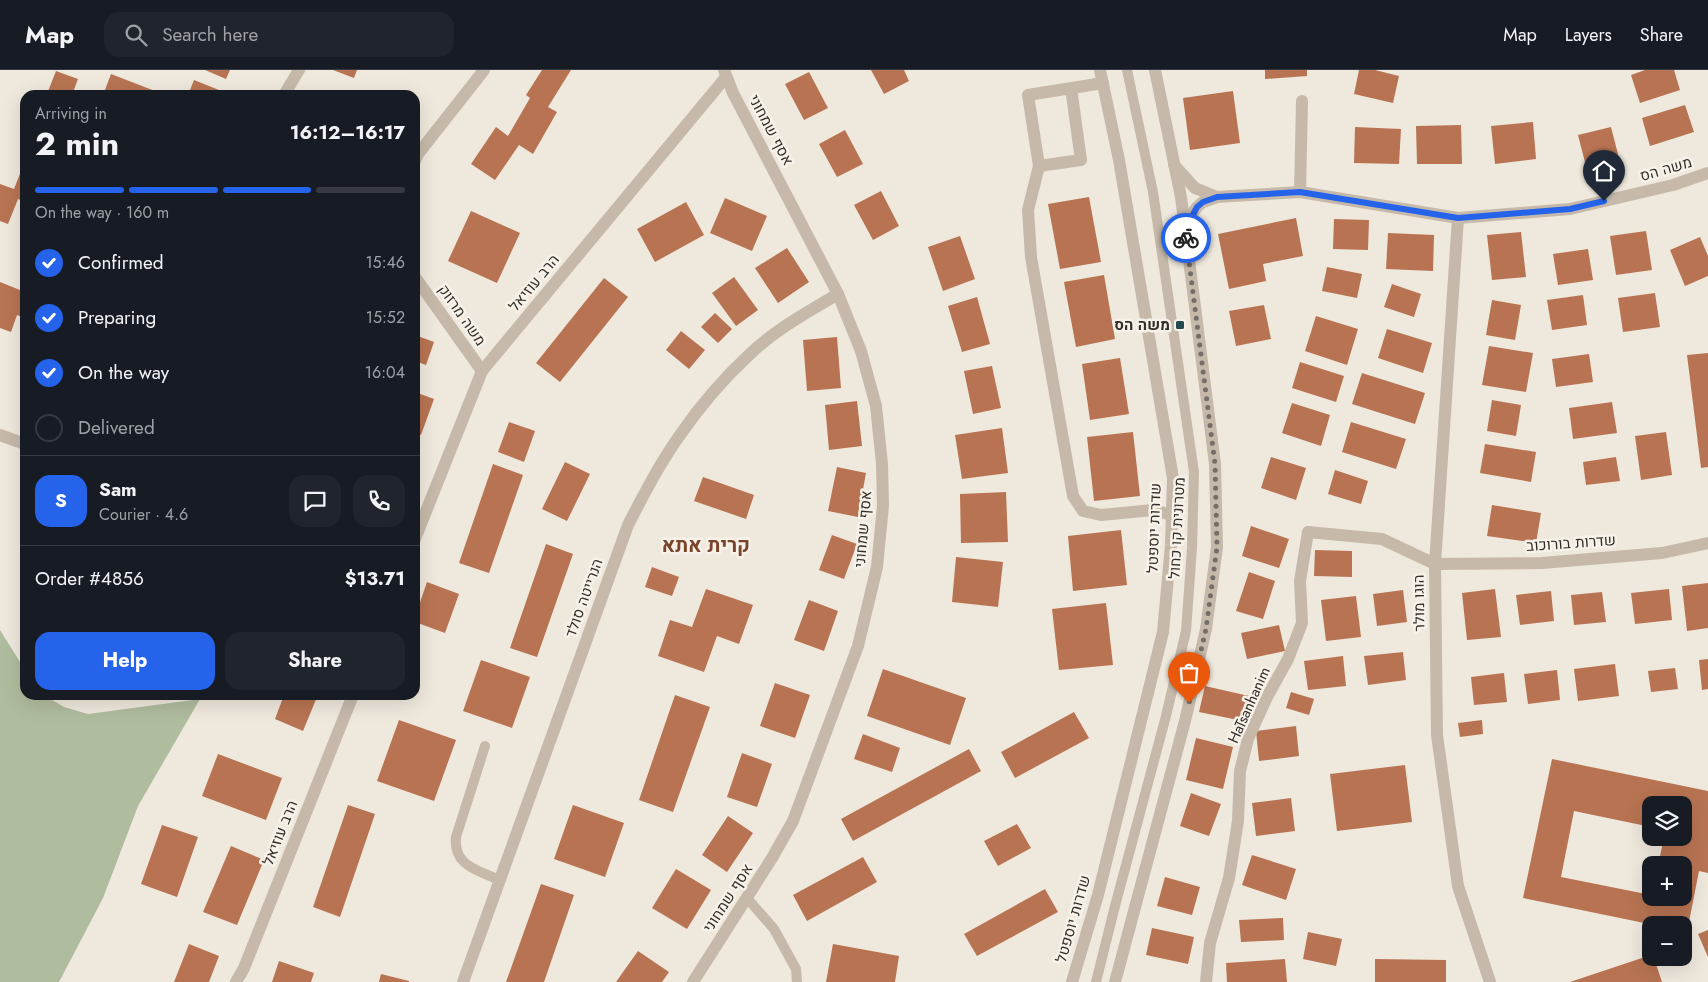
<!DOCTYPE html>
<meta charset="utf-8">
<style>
:root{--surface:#171b24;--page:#20242c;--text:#f1f3f6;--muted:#9ea1a6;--line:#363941;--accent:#2563eb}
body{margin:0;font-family:Jost,Heebo,sans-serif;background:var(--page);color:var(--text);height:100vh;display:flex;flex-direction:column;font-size:19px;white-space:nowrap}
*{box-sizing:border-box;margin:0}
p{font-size:16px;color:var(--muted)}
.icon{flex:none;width:28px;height:28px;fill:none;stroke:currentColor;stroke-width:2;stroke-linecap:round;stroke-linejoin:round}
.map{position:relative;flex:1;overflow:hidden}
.details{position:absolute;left:20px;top:20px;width:400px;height:610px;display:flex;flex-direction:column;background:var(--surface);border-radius:15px;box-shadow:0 5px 20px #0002}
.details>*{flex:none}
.fabs{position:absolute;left:1642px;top:726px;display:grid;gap:10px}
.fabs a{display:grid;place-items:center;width:50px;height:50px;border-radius:10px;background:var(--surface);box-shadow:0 5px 20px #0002;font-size:25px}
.pin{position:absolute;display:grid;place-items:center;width:42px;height:42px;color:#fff;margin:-51px -21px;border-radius:50% 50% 50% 0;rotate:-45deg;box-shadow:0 0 5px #0007}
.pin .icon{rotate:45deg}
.courier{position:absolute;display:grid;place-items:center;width:50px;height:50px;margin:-25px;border:4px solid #2563eb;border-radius:50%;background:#fff;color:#222;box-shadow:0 1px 6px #0007}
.summary em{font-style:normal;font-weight:700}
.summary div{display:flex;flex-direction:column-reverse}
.summary{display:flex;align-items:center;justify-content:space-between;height:85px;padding:0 15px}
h1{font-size:32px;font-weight:700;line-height:38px}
.bar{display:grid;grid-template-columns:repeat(4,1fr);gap:8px 5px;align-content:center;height:60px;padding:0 15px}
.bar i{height:6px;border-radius:4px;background:var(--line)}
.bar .selected{background:var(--accent)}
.bar p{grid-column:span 4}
.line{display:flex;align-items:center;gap:12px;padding:0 15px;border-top:1px solid var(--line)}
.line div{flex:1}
.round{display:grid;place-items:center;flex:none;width:52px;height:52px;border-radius:15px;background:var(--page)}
ol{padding:0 15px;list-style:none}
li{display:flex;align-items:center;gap:15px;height:55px}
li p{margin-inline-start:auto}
li .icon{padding:5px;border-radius:50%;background:var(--accent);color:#fff;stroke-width:4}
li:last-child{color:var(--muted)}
li i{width:28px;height:28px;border:2px solid var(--line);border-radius:50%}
.cta{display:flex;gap:10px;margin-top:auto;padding:10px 15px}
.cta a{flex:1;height:58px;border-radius:15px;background:var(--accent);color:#fff;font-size:20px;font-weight:700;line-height:58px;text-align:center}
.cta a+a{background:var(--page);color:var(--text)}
header{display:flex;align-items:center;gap:30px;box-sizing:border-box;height:70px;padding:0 25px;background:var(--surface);border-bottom:1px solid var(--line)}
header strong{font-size:24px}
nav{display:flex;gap:28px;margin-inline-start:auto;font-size:18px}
.search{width:350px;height:45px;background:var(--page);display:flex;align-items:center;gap:12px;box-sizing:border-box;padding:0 18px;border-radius:15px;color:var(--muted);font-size:19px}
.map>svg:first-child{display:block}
</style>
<header>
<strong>Map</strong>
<div class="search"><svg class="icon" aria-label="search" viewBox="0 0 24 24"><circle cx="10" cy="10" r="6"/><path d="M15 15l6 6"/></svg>Search here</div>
<nav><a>Map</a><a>Layers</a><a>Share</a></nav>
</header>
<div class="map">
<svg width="1708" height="912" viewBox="0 0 1708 912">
<rect width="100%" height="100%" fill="#efe8dd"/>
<!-- green -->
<path fill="#b0bc9e" d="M0,560l25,40v25h19l20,12 24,7 112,-15 -62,107 -35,92 -44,84h-59z"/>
<!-- building -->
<g fill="#b87452" fill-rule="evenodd">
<path d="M205,0h25l-4,9z"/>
<path d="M333,0h24l-3,8z"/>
<path d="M542,0h29l-23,37 9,5 -24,42 -14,-9 -24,35 -24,-16 25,-37 12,9 22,-38 -4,-3z"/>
<path d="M871,0h33l5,11 -25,13z"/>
<path d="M1265,0h42v6l-42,3z"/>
<path d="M1359,0h16l24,6 -6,27 -39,-9z"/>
<path d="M1645,0h29l6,20 -40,13 -9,-28z"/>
<path d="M56,1l22,8 -6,16 -25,-1z"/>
<path d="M809,2l19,36 -24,12 -19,-36z"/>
<path d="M111,4l44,17 -2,4h-50z"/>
<path d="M194,10l25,10 -2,5h-29z"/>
<path d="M1233,21l7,52 -50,7 -7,-52z"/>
<path d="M1685,35l9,27 -44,14 -8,-28z"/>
<path d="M1533,52l3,37 -41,5 -4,-38z"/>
<path d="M1461,55l1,39h-45l-1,-38z"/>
<path d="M1355,57l46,2 -2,35 -45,-1z"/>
<path d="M1611,57l9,35 -33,8 -9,-35z"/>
<path d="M845,60l18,34 -26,13 -18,-33z"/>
<path d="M25,91v41l-7,-3 -10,25 -8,-3v-37l14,5z"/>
<path d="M881,121l18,35 -26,14 -19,-35z"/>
<path d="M1089,127l12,65 -41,7 -12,-65z"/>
<path d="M725,128l42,18 -15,35 -42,-18z"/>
<path d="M686,132l18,33 -49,27 -18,-33z"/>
<path d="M471,141l49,22 -23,50 -49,-22z"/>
<path d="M1296,148l7,38 -40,8 3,17 -37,8 -11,-55z"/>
<path d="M1334,149l35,1 -1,30 -35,-1z"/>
<path d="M1646,161l6,39 -36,5 -6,-39z"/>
<path d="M1521,162l5,45 -34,3 -5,-45z"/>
<path d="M1388,163l46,2 -1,36 -47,-2z"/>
<path d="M960,166l15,43 -32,12 -15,-44z"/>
<path d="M1700,167l8,19v20l-23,10 -15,-36z"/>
<path d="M787,178l22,34 -31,21 -23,-35z"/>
<path d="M1588,179l5,31 -35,5 -5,-31z"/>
<path d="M1327,197l35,7 -5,24 -35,-7z"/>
<path d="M1104,205l11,64 -39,8 -12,-65z"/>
<path d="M734,207l24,33 -22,16 -24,-33z"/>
<path d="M604,208l24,19 -68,85 -24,-19z"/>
<path d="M0,212l25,10v26l-8,-3 -6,17 -11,-4z"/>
<path d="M1392,214l29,10 -7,23 -30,-10z"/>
<path d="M1655,223l5,34 -37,5 -5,-34z"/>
<path d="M1583,225l4,30 -35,5 -5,-30z"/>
<path d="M977,227l13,47 -28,8 -14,-46z"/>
<path d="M1492,230l29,5 -6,35 -29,-5z"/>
<path d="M1264,235l7,34 -35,7 -7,-35z"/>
<path d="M715,243l17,16 -14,14 -17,-16z"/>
<path d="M1316,246l42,13 -11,36 -42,-14z"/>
<path d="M1387,259l45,14 -9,30 -45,-15z"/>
<path d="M681,261l24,19 -16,19 -23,-19z"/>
<path d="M415,265l19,7 -8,23 -11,-4z"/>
<path d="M837,267l4,51 -34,3 -4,-51z"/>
<path d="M1489,276l44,7 -7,39 -44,-7z"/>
<path d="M1708,283v114l-7,1 -14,-113z"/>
<path d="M1589,284l4,28 -37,5 -4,-28z"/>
<path d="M1120,288l9,56 -39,6 -8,-56z"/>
<path d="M1300,292l44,14 -8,26 -44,-14z"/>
<path d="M992,296l9,42 -28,6 -9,-43z"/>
<path d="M1362,303l63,20 -10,31 -63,-20z"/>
<path d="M415,322l19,7 -13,36 -6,-2z"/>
<path d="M1492,330l29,5 -5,31 -29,-5z"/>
<path d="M857,331l5,45 -33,4 -4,-45z"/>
<path d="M1612,332l5,31 -44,6 -4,-31z"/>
<path d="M1292,333l38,12 -9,31 -39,-13z"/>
<path d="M509,352l26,9 -11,31 -26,-10z"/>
<path d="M1351,352l55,17 -10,30 -54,-17z"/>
<path d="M1002,358l6,45 -46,6 -7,-44z"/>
<path d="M1133,362l7,64 -46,5 -7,-64z"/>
<path d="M1666,362l6,43 -31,5 -6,-44z"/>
<path d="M1485,374l51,8 -5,30 -51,-9z"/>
<path d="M1271,387l35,11 -10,32 -35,-12z"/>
<path d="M1616,387l4,24 -34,4 -3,-23z"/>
<path d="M565,392l25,12 -23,47 -25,-12z"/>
<path d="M493,394l30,11 -34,98 -30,-10z"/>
<path d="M837,397l29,6 -8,44 -30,-6z"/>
<path d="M1335,400l33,11 -7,23 -33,-10z"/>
<path d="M703,407l51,18 -8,24 -52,-18z"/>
<path d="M1006,422l2,50 -47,1 -1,-49z"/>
<path d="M1492,435l49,8 -5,30 -49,-7z"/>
<path d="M1251,456l38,13 -10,29 -37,-12z"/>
<path d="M1121,460l6,55 -54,6 -5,-55z"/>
<path d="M832,465l25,9 -13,35 -25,-9z"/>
<path d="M546,474l27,10 -36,103 -27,-9z"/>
<path d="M1315,480l37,1v26l-38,-1z"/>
<path d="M956,487l47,5 -5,45 -46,-5z"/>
<path d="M652,497l27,10 -7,19 -27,-9z"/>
<path d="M1249,502l26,9 -12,38 -27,-8z"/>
<path d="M427,512l32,12 -14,39 -30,-11v-5z"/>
<path d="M1708,513v45l-21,3 -5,-45z"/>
<path d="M706,519l47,16 -14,39 -22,-8 -13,36 -46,-16 12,-36 22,7z"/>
<path d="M1495,519l6,48 -34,3 -5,-47z"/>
<path d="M1669,519l3,31 -37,4 -4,-31z"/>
<path d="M1403,520l4,32 -30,4 -4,-32z"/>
<path d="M1551,521l3,30 -34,4 -4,-30z"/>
<path d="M1602,522l4,30 -32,3 -3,-30z"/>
<path d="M1356,526l5,41 -35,4 -5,-41z"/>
<path d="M809,530l29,11 -14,40 -30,-11z"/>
<path d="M1106,533l7,62 -54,5 -7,-61z"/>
<path d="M1279,555l6,26 -38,8 -6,-26z"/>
<path d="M1403,582l3,28 -38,5 -4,-29z"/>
<path d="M1343,586l3,30 -38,4 -4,-29z"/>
<path d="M1708,589v30l-6,1 -3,-30z"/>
<path d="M481,590l49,17 -18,51 -49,-17z"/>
<path d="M1615,594l4,32 -41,5 -4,-32z"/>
<path d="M1675,598l3,21 -27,3 -3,-21z"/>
<path d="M883,599l83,29 -16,47 -83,-29z"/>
<path d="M1557,600l3,30 -32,4 -4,-30z"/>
<path d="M1504,603l3,29 -33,3 -3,-28z"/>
<path d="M775,613l35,12 -15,43 -35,-12z"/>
<path d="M1205,616l44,10 -6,25 -44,-9z"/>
<path d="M1291,622l23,7 -5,16 -23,-7z"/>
<path d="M284,625h27l6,2 -14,34 -28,-12z"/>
<path d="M675,625l35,12 -37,105 -34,-12z"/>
<path d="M1074,642l15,26 -74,40 -14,-26z"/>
<path d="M399,650l57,20 -22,61 -57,-20z"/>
<path d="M1482,650l1,14 -23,3 -2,-14z"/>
<path d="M1296,656l3,30 -40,5 -3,-30z"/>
<path d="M863,664l37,14 -8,24 -38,-13z"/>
<path d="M1196,668l37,9 -10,42 -37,-9z"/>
<path d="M969,679l12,22 -128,70 -12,-22z"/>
<path d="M742,683l30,11 -15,43 -30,-10z"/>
<path d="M218,684l64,24 -16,42 -64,-24z"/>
<path d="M1552,689l156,32v82l-9,-2 -12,61 -3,-1v-6h-30l-131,-27zM1651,735h33v33h-20l-6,27h26v33h-33v-3l-90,-18 13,-66 77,16z"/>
<path d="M1405,695l7,57 -75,9 -7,-57z"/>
<path d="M1191,723l30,11 -12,32 -29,-10z"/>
<path d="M1291,728l4,33 -39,5 -4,-33z"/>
<path d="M348,735l27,9 -35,103 -27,-10z"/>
<path d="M573,735l51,18 -19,54 -51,-18z"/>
<path d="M728,746l25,17 -26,39 -25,-17z"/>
<path d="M1017,754l14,24 -33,18 -14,-25z"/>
<path d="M162,755l36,12 -21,60 -36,-13z"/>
<path d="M231,776l33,14 -27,65 -34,-13z"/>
<path d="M1252,785l44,14 -10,31 -44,-15z"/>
<path d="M863,787l14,25 -70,39 -14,-26z"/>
<path d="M676,799l35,21 -24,39 -35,-21z"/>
<path d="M1165,807l35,10 -8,28 -35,-9z"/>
<path d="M541,814l33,11 -30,87h-38z"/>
<path d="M1045,819l13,23 -81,44 -13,-22z"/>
<path d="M1283,848l1,22 -43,2 -2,-22z"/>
<path d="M1152,858l42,9 -6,27 -42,-9z"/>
<path d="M1708,860v27l-10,-23z"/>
<path d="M1308,862l34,7 -6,27 -33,-7z"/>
<path d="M189,874l30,12 -10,26h-35z"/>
<path d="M833,874l66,12 -4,26h-69z"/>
<path d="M638,881l31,21 -7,10h-46z"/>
<path d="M1651,885v3h3l8,24h-92z"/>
<path d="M1285,889l2,23h-60l-1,-19z"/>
<path d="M1375,889l71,1v22h-71z"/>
<path d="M279,891l35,12 -3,9h-39z"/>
<path d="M381,904l28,7v1h-30z"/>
</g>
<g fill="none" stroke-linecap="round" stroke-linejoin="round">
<!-- service -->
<g stroke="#c6b9aa" stroke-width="10">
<path d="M485,676l-29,91c-3,29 22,33 43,43"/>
<path d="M747,828l27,31 22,40 1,13"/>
<path d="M1096,912l19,-76 51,-190 20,-85 6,-83 2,-76 -41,-280 -26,-122"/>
</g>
<!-- minor -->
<g stroke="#c6b9aa" stroke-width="12">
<path d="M1071,18l10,72 -42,6 -11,-71 75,-12"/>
<path d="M284,25l15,-25"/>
<path d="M415,91l3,-7 66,-84"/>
<path d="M1174,95l21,23 22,9"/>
<path d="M1039,96l-11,44 3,47 42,239 10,15 18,4 52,-5 19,5"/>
<path d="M1300,122l2,-91"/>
<path d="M1458,148l-23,346 2,171 21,151 32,96"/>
<path d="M1186,163l6,-19 5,-7 6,-5 14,-5 83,-5 158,26 112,-9 103,-24 35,-12"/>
<path d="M415,207l67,94"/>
<path d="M0,365l25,9"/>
<path d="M415,469l67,-168 244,-294"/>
<path d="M236,912l8,-14 109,-273"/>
<path d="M463,912l165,-457c16,-31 32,-62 52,-90 20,-29 44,-57 70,-81 26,-25 58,-42 88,-60"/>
<path d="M1206,912l4,-39 19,-65 9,-57 2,-50 8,-32 19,-42 21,-38 14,-36 -2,-42 8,-49 74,7 53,25"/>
</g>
<!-- tertiary -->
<g stroke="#c6b9aa" stroke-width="12">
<path d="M1435,494l107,-1 120,-10 46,-10"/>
<path d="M693,912l79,-124 21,-37 65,-175 19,-79 6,-61 -1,-42 -6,-58 -15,-55 -23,-57 -105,-201 -9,-23"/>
<path d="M1072,912l26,-87 65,-263 8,-87 2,-67 -54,-318 -19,-90"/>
<path d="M1115,912l70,-261 21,-92 11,-82 -2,-83 -34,-267 -26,-127"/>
</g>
</g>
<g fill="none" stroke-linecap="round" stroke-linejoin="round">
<!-- done -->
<path stroke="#756e68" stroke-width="5" stroke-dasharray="0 9" d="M1186,168l29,226 2,83 -11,82 -17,74"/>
<!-- route -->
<path stroke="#2563eb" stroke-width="6" d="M1186,168l2,-14 9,-17 6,-5 14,-5 83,-5 158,26 112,-9 34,-8"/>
</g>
<!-- markers -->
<rect fill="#234a51" stroke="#f7f2e9" stroke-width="2" x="1175" y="250" width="10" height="10" rx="2.5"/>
<g text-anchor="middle" stroke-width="5" stroke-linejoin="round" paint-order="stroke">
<!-- street labels -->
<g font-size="15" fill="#342d29" stroke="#f7f2e9">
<text transform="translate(771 60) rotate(62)" y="5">אסף שמחוני</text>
<text transform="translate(1666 99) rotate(-16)" y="5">משה הס</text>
<text transform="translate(534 213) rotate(-50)" y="5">הרב עוזיאל</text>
<text transform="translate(462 245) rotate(55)" y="5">משה מרזוק</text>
<text transform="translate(1154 458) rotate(-88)" y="5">שדרות יוספטל</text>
<text transform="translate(1177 458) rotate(-87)" y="5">מטרונית קו כחול</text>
<text transform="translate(863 459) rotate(-85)" y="5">אסף שמחוני</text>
<text transform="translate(1571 473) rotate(-4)" y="5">שדרות בורוכוב</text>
<text transform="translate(584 528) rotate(-70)" y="5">הנרייטה סולד</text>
<text transform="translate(1419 533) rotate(-91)" y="5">הוגו מולר</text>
<text transform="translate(1249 635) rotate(-66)" y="5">HaTsanhanim</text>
<text transform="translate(280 763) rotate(-68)" y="5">הרב עוזיאל</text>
<text transform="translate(728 828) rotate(-57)" y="5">אסף שמחוני</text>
<text transform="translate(1073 849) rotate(-74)" y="5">שדרות יוספטל</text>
</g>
<!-- poi labels -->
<g font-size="15" font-weight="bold" fill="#342d29" stroke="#f7f2e9" text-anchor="end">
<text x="1170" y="260">משה הס</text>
</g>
<!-- district labels -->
<g font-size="20" font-weight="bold" fill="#7a452b" stroke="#f7f2e9">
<text x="706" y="482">קרית אתא</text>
</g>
</g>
</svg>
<div class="fabs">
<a><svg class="icon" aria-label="layers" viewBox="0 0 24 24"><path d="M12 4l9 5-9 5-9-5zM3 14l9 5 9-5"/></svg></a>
<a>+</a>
<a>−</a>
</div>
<div class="pin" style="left:1189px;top:633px;background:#ea580c"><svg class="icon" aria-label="bag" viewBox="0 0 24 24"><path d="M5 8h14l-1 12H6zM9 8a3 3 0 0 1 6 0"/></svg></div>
<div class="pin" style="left:1604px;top:131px;background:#1f2937"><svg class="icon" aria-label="home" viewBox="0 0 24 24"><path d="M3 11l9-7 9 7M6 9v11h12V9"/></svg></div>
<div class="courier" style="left:1186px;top:168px"><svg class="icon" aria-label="bike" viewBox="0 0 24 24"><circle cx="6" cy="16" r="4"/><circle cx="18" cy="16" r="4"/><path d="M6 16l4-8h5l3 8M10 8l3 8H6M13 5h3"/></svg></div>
<section class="details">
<div class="summary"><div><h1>2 min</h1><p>Arriving in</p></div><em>16:12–16:17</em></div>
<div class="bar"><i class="selected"></i><i class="selected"></i><i class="selected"></i><i></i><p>On the way · 160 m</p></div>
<ol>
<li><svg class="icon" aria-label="check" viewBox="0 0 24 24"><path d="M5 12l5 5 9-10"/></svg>Confirmed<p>15:46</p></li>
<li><svg class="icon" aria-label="check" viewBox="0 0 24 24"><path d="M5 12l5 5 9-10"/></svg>Preparing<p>15:52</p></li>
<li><svg class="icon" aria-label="check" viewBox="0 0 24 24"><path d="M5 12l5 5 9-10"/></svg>On the way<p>16:04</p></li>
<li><i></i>Delivered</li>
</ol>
<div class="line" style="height:90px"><b class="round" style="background:var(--accent);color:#fff">S</b><div><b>Sam</b><p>Courier · 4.6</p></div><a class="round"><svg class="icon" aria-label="chat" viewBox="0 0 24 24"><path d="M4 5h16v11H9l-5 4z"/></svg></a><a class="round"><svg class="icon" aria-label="phone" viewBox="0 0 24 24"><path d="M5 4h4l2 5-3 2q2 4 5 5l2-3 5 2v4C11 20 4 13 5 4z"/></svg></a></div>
<div class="line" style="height:65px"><div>Order #4856</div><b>$13.71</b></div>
<div class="cta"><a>Help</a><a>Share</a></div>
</section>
</div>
